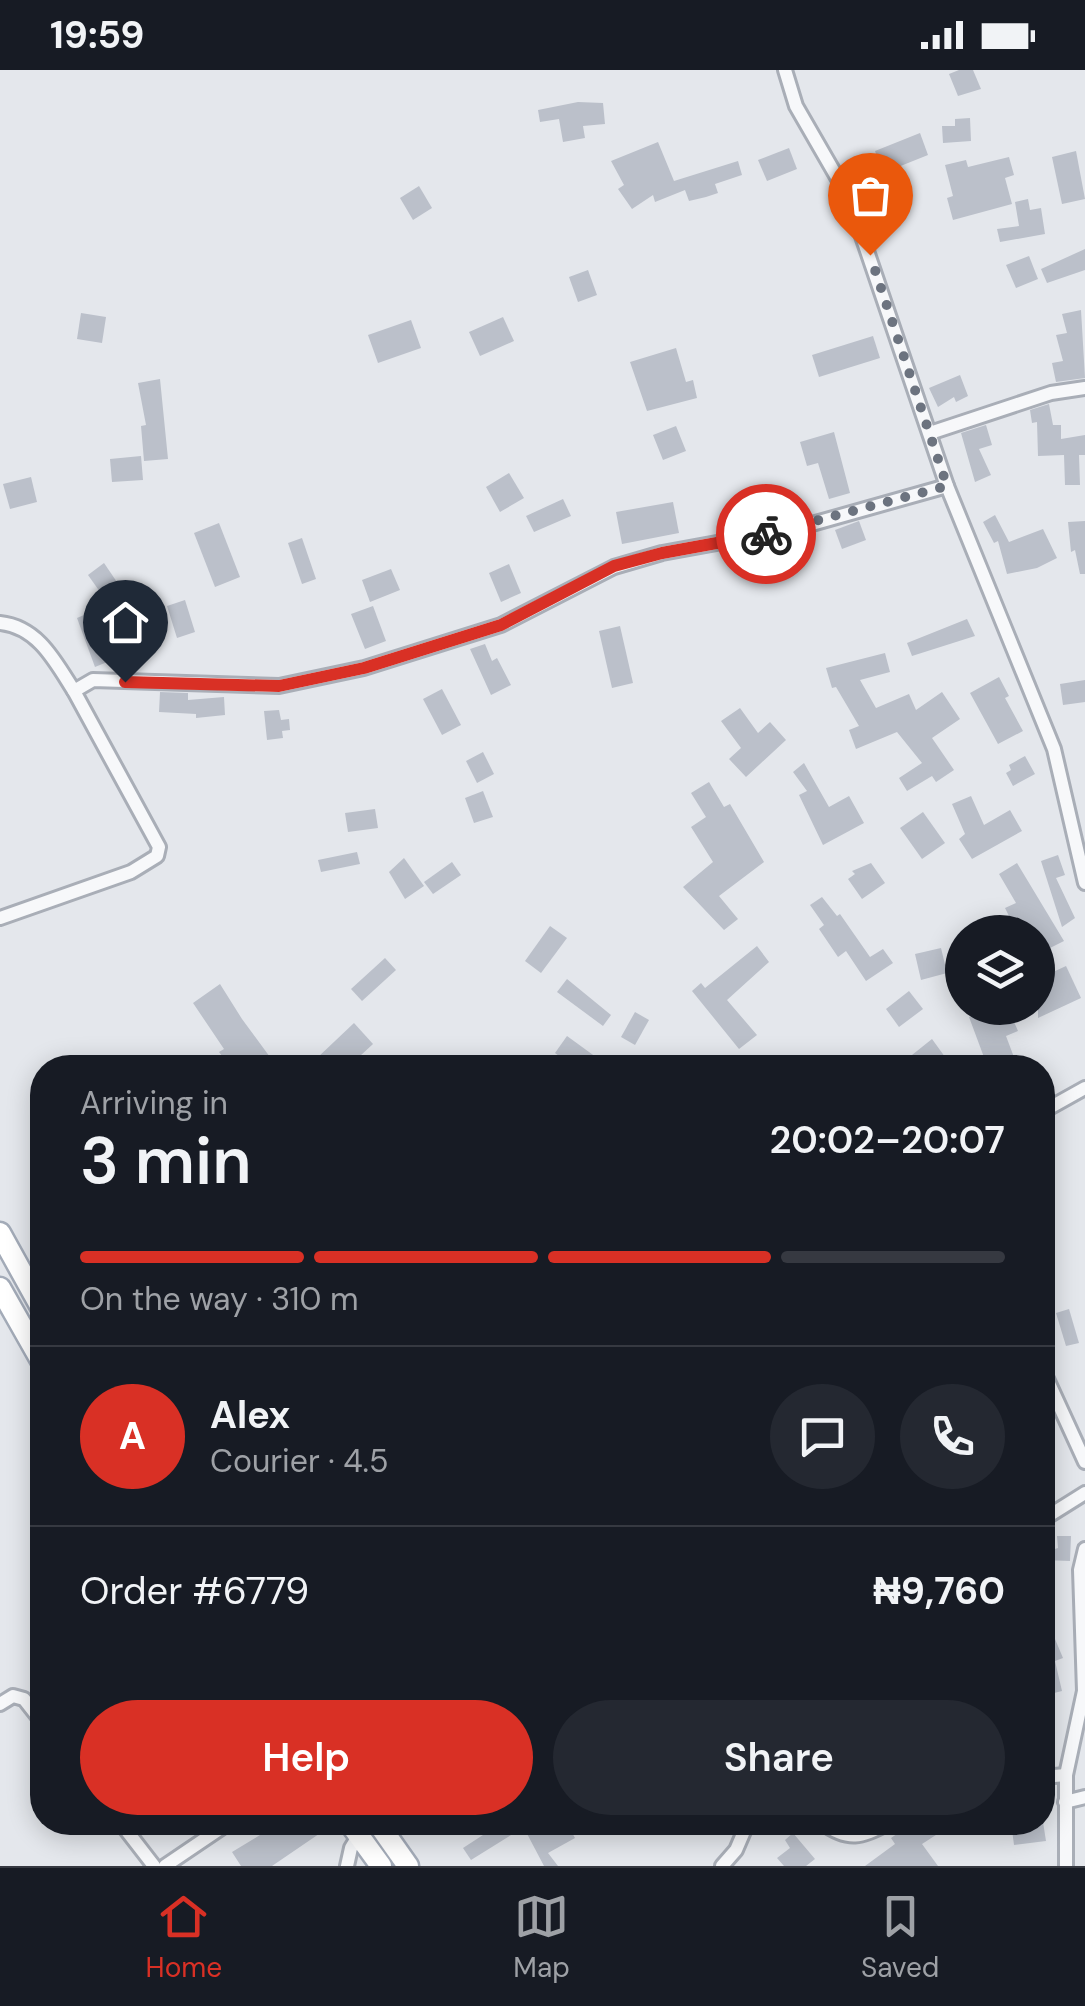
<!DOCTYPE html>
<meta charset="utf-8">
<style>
:root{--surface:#171b24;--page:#242831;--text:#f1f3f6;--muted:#9ea1a6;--line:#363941;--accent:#d93025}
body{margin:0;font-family:"DM Sans",sans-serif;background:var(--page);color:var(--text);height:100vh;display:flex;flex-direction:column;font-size:38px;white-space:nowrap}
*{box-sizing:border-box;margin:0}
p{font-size:32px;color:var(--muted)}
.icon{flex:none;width:55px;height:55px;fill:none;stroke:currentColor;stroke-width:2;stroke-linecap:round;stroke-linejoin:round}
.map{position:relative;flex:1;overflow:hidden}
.sheet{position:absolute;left:30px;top:985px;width:1025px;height:780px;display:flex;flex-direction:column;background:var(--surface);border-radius:40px;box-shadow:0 5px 25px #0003}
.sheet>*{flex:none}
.controls{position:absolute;left:945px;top:845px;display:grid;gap:20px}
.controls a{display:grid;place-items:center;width:110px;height:110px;border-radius:50%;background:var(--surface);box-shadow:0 5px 25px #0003;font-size:50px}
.pin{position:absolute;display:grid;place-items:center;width:85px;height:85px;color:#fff;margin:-102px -42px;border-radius:50% 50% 50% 0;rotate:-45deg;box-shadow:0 0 10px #0007}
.pin .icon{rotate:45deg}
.courier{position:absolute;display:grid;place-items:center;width:100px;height:100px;margin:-50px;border:8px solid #d93025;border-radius:50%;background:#fff;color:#222;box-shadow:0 2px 12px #0007}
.overview em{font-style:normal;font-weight:600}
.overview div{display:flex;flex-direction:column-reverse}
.overview{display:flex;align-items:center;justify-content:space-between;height:170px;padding:0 50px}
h1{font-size:65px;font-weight:600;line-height:75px}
.bar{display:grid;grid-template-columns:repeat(4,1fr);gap:15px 10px;align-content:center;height:120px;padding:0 50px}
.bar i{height:12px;border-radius:8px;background:var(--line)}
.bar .active{background:var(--accent)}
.bar p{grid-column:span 4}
.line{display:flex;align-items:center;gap:25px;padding:0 50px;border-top:2px solid var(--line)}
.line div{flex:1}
.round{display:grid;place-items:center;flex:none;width:105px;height:105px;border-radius:52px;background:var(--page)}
.action{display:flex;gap:20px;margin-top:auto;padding:20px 50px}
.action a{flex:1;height:115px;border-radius:60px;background:var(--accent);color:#fff;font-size:40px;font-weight:600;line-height:115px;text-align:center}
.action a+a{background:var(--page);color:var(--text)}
.status{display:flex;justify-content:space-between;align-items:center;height:70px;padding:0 50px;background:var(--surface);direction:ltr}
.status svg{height:28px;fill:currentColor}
.menu{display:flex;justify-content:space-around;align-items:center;height:140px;border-top:2px solid var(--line);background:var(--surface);font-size:28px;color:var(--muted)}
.menu a{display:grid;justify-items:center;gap:5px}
.menu .active{color:var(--accent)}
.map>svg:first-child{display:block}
</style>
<div class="status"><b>19:59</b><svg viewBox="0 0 49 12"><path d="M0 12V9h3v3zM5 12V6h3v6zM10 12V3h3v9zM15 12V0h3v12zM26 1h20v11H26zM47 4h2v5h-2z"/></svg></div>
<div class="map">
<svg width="1085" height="1796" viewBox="0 0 1085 1796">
<rect width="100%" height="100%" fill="#e4e7ec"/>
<!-- building -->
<g fill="#bbc0ca">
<path d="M959,0h14l8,19 -23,7 -9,-22z"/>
<path d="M578,32l25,1 2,21 -22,2 2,12 -22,4 -4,-23 -19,3 -2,-12z"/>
<path d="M970,48l1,23 -28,2 -1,-17h13v-7z"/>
<path d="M920,63l8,22 -45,18 -8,-22z"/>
<path d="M658,72l16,39 64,-20 4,14 -27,9 3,9 -12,4 -17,4 -4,-11 -30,12 -2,-7 -21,14 -14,-20 6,-4 -13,-24z"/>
<path d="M789,78l8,21 -30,12 -9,-21z"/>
<path d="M1076,81l9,48 -23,5 -10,-47z"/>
<path d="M1009,87l5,18 -9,3 7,26 -59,16 -6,-22 6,-2 -8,-31 21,-5 2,7z"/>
<path d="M419,116l13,22 -19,12 -13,-22z"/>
<path d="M1028,129l2,11 11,-2 4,26 -45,8 -3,-13 22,-3 -4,-24z"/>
<path d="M1085,179v21l-38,13 -6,-14z"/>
<path d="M1029,186l9,23 -22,9 -10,-23z"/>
<path d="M588,200l9,25 -19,7 -9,-25z"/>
<path d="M1081,240l4,68 -29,4 -4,-19 11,-2 -7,-26 11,-2 -5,-19z"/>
<path d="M81,243l25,4 -4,26 -25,-4z"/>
<path d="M503,247l11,24 -34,15 -11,-24z"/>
<path d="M411,250l10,28 -43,15 -10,-28z"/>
<path d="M873,266l7,22 -61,19 -7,-22z"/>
<path d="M676,278l10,34 7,-2 4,18 -50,13 -17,-49z"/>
<path d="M960,305l8,21 -12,6 -2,-5 -16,10 -9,-19z"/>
<path d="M160,309l8,80 -24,2 -3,-35 5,-1 -8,-42z"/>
<path d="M1049,334l4,21h8v14l24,-4v20h-6l1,30h-15l-1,-30 -26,1 -1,-34 -5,1 -2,-13z"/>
<path d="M986,355l6,20 -13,4 12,26 -16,7 -14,-49z"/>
<path d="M676,356l10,25 -23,9 -10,-25z"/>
<path d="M834,362l16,61 -21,6 -11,-36 -11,3 -7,-24z"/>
<path d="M141,386l2,24 -31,2 -2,-23z"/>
<path d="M509,403l15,25 -24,14 -14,-25z"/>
<path d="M31,407l6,25 -27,7 -7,-25z"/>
<path d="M563,429l8,17 -37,16 -8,-16z"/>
<path d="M673,432l6,31 -57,11 -6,-32z"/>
<path d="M995,445l14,27 34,-13 14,29 -20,10 -30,6 -9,-33 -4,2 -11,-21z"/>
<path d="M859,451l7,19 -24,9 -7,-19z"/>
<path d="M1085,451v53h-5l-5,-24 -4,2 -3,-30z"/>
<path d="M219,453l21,54 -25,10 -21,-54z"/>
<path d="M302,468l14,41 -14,5 -14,-41z"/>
<path d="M104,493l17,25 -16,11 -17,-24z"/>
<path d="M509,494l12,29 -20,9 -12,-29z"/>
<path d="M391,499l9,21 -30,12 -8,-22z"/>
<path d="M185,530l10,32 -18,6 -10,-32z"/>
<path d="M373,536l13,35 -21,8 -14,-35z"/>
<path d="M98,539l19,49 -22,9 -18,-49z"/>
<path d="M967,549l8,17 -63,20 -5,-13z"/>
<path d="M620,556l13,57 -21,5 -13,-57z"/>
<path d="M485,574l7,17 5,-3 14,27 -20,10 -21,-46z"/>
<path d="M885,583l5,19 -30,8 16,28 33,-14 7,16 26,-18 18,27 -28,19 22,32 -18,12 -4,-6 -25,15 -8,-13 23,-15 -25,-31 -41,17 -7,-19 10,-4 -23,-39 -4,1 -6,-20z"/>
<path d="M999,607l10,19 -4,2 18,33 -25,13 -28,-51z"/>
<path d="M1085,610v22l-22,3 -3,-21z"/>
<path d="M442,619l19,36 -19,10 -19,-36z"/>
<path d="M160,622l28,1v7l36,-3 1,18 -29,3v-4l-37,-2z"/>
<path d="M740,638l18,25 12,-11 16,18 -40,37 -17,-18 12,-11 -20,-27z"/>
<path d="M279,640l2,10 8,-1 1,11 -8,1 1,7 -16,2 -3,-29z"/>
<path d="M483,682l11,22 -17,9 -11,-22z"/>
<path d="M1025,686l10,18 -22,12 -7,-13 5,-3 -2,-5z"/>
<path d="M804,693l25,44 20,-11 15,27 -41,22 -24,-50 8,-4 -14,-19z"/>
<path d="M709,712l15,25 6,-3 34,58 -45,34 19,23 -14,11 -41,-43 30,-25 -22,-35 15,-10 -15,-24z"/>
<path d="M483,721l10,26 -19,6 -9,-25z"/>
<path d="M971,726l13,29 26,-15 12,21 -50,28 -13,-20 6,-5 -13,-30z"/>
<path d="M375,739l3,19 -30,4 -3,-19z"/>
<path d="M923,742l22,31 -23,16 -22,-31z"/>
<path d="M357,782l3,12 -39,8 -3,-12z"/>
<path d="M1058,785l7,20 -9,3 19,40 -13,9 -21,-66z"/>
<path d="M404,788l20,28 -19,13 -16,-27z"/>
<path d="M452,792l9,13 -28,19 -9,-12z"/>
<path d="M871,793l14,20 -23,16 -14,-20 7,-5 -3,-3z"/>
<path d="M1017,793l47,78 -26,13v-22h-21l-12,-24 11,-5 -17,-29z"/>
<path d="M822,827l15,19 3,-2 30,43 13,-8 10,14 -27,18 -20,-30 -8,6 -19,-28 5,-4 -14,-20z"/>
<path d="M550,856l17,12 -26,35 -16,-12z"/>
<path d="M757,876l12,16 -42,38 30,35 -18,14 -47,-58 9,-8 4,5z"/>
<path d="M941,878l6,25 -26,7 -6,-26z"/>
<path d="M385,888l11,12 -34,31 -11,-12z"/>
<path d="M1066,896l15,32 -43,20v-39z"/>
<path d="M567,909l44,36 -8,11 -46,-34z"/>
<path d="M220,914l22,35 36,49h-47l-12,-16 5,-3 -31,-46z"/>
<path d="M909,921l14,18 -24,18 -13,-18z"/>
<path d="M993,938h15l10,23 -12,5 12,32h-30l-19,-51z"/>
<path d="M635,942l14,8 -14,25 -14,-8z"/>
<path d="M354,953l19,21 -26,24h-23l-8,-9z"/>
<path d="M567,966l44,32h-36l-20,-15z"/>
<path d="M932,969l21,29h-59l18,-13z"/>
<path d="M1069,1239l10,34 -13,3 -10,-33z"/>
<path d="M1057,1466h14l-1,25 -28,-1v-7l16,-5z"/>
<path d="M1055,1569l8,19 -8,3 7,30 -20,5v-51z"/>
<path d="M251,1752h84v1l-63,43h-31l-9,-14 28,-17z"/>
<path d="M503,1752l8,13 -40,25 -8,-12z"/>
<path d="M534,1752h32l9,16 -27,15 10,13h-14l-20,-38z"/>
<path d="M932,1752h24l-34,22 16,22h-73l30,-22 -4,-6 19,-13 5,8z"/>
<path d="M1011,1752h32l3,19 -32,4z"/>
<path d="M793,1763l22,26 -9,7h-22l-7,-8 13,-10 -5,-8z"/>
</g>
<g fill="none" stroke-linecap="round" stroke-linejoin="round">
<!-- minor casing -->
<g stroke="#a9aeb7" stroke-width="18">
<g id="minor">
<path d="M785,0l11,36 53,92 98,288 107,263 31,134"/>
<path d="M930,363l121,-40 34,-5"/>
<path d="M0,553c38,4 55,38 74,68"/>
<path d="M0,848l131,-46 26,-16 2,-9 -85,-156 19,-11 186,6 85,-18 137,-43 113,-58 48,-14 132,-24 153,-43"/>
<path d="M1042,1042l43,-24"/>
<path d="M1042,1298l43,94"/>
<path d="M1042,1450l43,-27"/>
<path d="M0,1634l13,-8 11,3 18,23"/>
<path d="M1042,1707l24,-2"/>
<path d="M1065,1732l20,-5"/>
<path d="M120,1752l34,44"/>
<path d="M821,1752c27,20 41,16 69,0"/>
<path d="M165,1796l65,-44"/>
<path d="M347,1796l4,-18 8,-13"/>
<path d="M722,1796l14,-16 12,-28"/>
<path d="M1066,1796v-91l18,-84 -4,-121 5,-21"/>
</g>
</g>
<!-- primary casing -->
<g stroke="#a3abb8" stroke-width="25">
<g id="primary">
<path d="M0,1163l42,76"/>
<path d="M0,1218l42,74"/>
<path d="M349,1752l32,44"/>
<path d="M377,1752l31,44"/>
</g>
</g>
<!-- minor -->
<use href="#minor" stroke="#f7f8fa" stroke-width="12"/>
<!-- primary -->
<use href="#primary" stroke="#fff" stroke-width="20"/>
</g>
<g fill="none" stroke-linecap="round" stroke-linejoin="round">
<!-- done -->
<path stroke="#6c737f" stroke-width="10" stroke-dasharray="0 18" d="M766,464l181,-48 -77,-231"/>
<!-- route -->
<path stroke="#d93025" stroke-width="12" d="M125,612l154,4 85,-18 137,-43 113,-59 48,-13 104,-19"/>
</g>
</svg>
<div class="controls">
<a><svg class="icon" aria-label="layers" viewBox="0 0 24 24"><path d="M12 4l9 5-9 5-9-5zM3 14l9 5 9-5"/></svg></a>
</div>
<div class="pin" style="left:870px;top:185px;background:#ea580c"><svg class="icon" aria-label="bag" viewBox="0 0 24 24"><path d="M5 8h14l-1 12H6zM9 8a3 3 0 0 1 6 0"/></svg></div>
<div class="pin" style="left:125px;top:612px;background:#1f2937"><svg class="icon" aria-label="home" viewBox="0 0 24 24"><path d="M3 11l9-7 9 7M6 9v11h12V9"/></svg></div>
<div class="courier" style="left:766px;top:464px"><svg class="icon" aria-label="bike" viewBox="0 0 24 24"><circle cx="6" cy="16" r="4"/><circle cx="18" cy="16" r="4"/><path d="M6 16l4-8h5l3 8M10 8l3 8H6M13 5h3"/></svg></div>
<section class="sheet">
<div class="overview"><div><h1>3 min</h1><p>Arriving in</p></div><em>20:02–20:07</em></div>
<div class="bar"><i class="active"></i><i class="active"></i><i class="active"></i><i></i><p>On the way · 310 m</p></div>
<div class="line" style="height:180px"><b class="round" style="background:var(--accent);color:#fff">A</b><div><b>Alex</b><p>Courier · 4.5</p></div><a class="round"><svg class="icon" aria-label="chat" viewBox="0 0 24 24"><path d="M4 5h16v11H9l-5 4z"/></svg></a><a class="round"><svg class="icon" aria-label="phone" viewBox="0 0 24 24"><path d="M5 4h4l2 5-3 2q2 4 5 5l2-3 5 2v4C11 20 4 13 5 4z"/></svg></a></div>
<div class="line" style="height:130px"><div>Order #6779</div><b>₦9,760</b></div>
<div class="action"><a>Help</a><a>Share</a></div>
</section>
</div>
<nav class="menu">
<a class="active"><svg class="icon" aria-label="home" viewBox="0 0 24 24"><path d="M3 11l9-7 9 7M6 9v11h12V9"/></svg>Home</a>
<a><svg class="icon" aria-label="map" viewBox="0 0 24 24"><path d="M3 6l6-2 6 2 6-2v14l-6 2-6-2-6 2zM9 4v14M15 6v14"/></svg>Map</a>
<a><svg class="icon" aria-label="saved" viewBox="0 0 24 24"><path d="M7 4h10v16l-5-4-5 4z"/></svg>Saved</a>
</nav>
